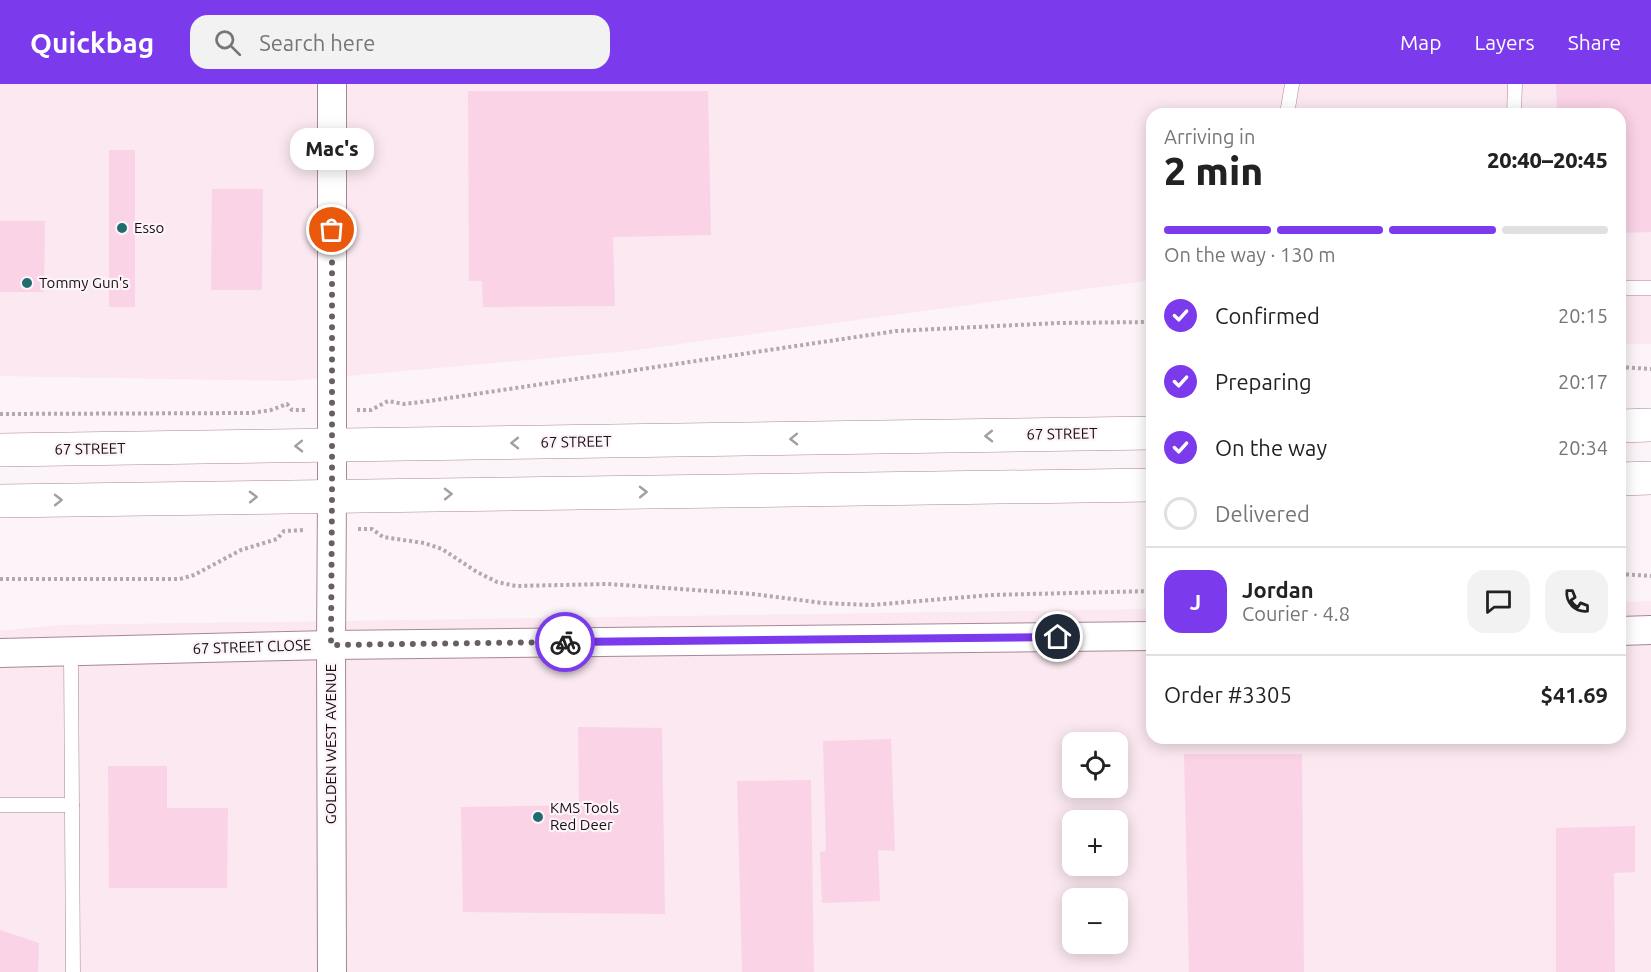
<!DOCTYPE html>
<meta charset="utf-8">
<style>
:root{--surface:#fff;--page:#f2f2f2;--text:#222;--muted:#767676;--line:#e0e0e0;--accent:#7c3aed}
body{margin:0;font-family:Ubuntu,sans-serif;background:var(--page);color:var(--text);height:100vh;display:flex;flex-direction:column;font-size:22px;white-space:nowrap}
*{box-sizing:border-box;margin:0}
p{font-size:20px;color:var(--muted)}
.icon{flex:none;width:33px;height:33px;fill:none;stroke:currentColor;stroke-width:2;stroke-linecap:round;stroke-linejoin:round}
.map{position:relative;flex:1;overflow:hidden}
.side{position:absolute;left:1146px;top:24px;width:480px;height:636px;display:flex;flex-direction:column;background:var(--surface);border-radius:18px;box-shadow:0 3px 15px #0003}
.side>*{flex:none}
.controls{position:absolute;left:1062px;top:648px;display:grid;gap:12px}
.controls a{display:grid;place-items:center;width:66px;height:66px;border-radius:12px;background:var(--surface);box-shadow:0 3px 15px #0003;font-size:30px}
.pin{position:absolute;display:grid;place-items:center;width:51px;height:51px;color:#fff;margin:-26px;border:3px solid #fff;border-radius:50%;box-shadow:0 2px 6px #0007}
.courier{position:absolute;display:grid;place-items:center;width:60px;height:60px;margin:-30px;border:4px solid #7c3aed;border-radius:50%;background:#fff;color:#222;box-shadow:0 2px 8px #0007}
.bubble{position:absolute;height:42px;border-radius:18px;background:var(--surface);box-shadow:0 3px 15px #0003;font-size:20px;font-weight:800;line-height:42px;text-align:center}
.headline em{font-style:normal;font-weight:800}
.headline div{display:flex;flex-direction:column-reverse}
.headline{display:flex;align-items:center;justify-content:space-between;height:102px;padding:0 18px}
h1{font-size:39px;font-weight:800;line-height:45px}
.bar{display:grid;grid-template-columns:repeat(4,1fr);gap:9px 6px;align-content:center;height:72px;padding:0 18px}
.bar i{height:8px;border-radius:4px;background:var(--line)}
.bar .selected{background:var(--accent)}
.bar p{grid-column:span 4}
.line{display:flex;align-items:center;gap:15px;padding:0 18px;border-top:2px solid var(--line)}
.line div{flex:1}
.round{display:grid;place-items:center;flex:none;width:63px;height:63px;border-radius:18px;background:var(--page)}
ol{padding:0 18px;list-style:none}
li{display:flex;align-items:center;gap:18px;height:66px}
li p{margin-inline-start:auto}
li .icon{padding:6px;border-radius:50%;background:var(--accent);color:#fff;stroke-width:4}
li:last-child{color:var(--muted)}
li i{width:33px;height:33px;border:3px solid var(--line);border-radius:50%}
header{display:flex;align-items:center;gap:36px;box-sizing:border-box;height:84px;padding:0 30px;background:var(--accent);color:#fff}
header strong{font-size:28px}
nav{display:flex;gap:33px;margin-inline-start:auto;font-size:21px}
.search{width:420px;height:54px;background:var(--page);display:flex;align-items:center;gap:15px;box-sizing:border-box;padding:0 21px;border-radius:18px;color:var(--muted);font-size:22px}
.map>svg:first-child{display:block}
</style>
<header>
<strong>Quickbag</strong>
<div class="search"><svg class="icon" aria-label="search" viewBox="0 0 24 24"><circle cx="10" cy="10" r="6"/><path d="M15 15l6 6"/></svg>Search here</div>
<nav><a>Map</a><a>Layers</a><a>Share</a></nav>
</header>
<div class="map">
<svg width="1651" height="888" viewBox="0 0 1651 888">
<rect width="100%" height="100%" fill="#fcf4f8"/>
<!-- built -->
<g fill="#fbe8f1" fill-rule="evenodd">
<path d="M0,0h1651v260h-31v-230h-468v166l-524,71 -337,30 -291,-5z"/>
<path d="M1651,517v371h-1651v-341l58,-6 1094,-16v129h468v-136zM1072,658h46v46h-46zM1072,736h46v46h-46zM1072,814h46v46h-46z"/>
</g>
<!-- building -->
<g fill="#fad3e6">
<path d="M1556,0h95v148l-31,1v-119h-63z"/>
<path d="M468,7h240l3,144 -98,2 2,69 -132,1 -1,-26h-13z"/>
<rect x="109" y="66" width="26" height="157"/>
<path d="M212,105h51l-1,101h-51z"/>
<path d="M0,137h45l-1,71h-44z"/>
<path d="M578,643l84,1 3,186 -202,-2 -2,-105 118,-2z"/>
<path d="M891,655l4,112 -17,-1 2,51 -58,2 -2,-51 6,-1 -3,-110z"/>
<path d="M1184,670h118l2,218h-115z"/>
<path d="M108,682h59v42h61l-1,80h-118z"/>
<path d="M811,696l3,192h-72l-5,-191z"/>
<path d="M1635,742v46l-21,1 1,99h-59v-144z"/>
<path d="M0,846l39,13 -1,29h-38z"/>
</g>
<g fill="none" stroke-linecap="round" stroke-linejoin="round">
<!-- service casing -->
<g stroke="#a98697" stroke-width="15">
<g id="service">
<path d="M1287,30l5,-30"/>
<path d="M1514,30l1,-30"/>
<path d="M1620,204h31"/>
<path d="M71,568l2,320"/>
<path d="M0,721h72"/>
</g>
</g>
<!-- minor casing -->
<g stroke="#a98697" stroke-width="30">
<g id="minor">
<path d="M1620,547l31,-1"/>
<path d="M0,569l331,-8 821,-9"/>
<path d="M332,888l-1,-327 1,-149v-412"/>
</g>
</g>
<!-- primary casing -->
<g stroke="#a98697" stroke-width="34">
<g id="primary">
<path d="M1620,342l31,-1"/>
<path d="M0,366l1152,-17"/>
<path d="M1620,395l31,-1"/>
<path d="M0,417l1152,-16"/>
</g>
</g>
<!-- path -->
<g stroke="#b2a8ad" stroke-width="4" stroke-dasharray="3 3" stroke-linecap="butt">
<path d="M1620,283l31,2"/>
<path d="M357,326h14l17,-9 16,3 25,-3 467,-70 162,-8 94,-1"/>
<path d="M0,330l252,-1 19,-3 16,-6 5,6h15"/>
<path d="M358,445h14l11,8 41,6 18,6 35,23 20,10 19,4 92,-2 145,10 70,9 47,2 120,-10 162,-4"/>
<path d="M1620,490l31,2"/>
<path d="M0,495h180l14,-4 47,-25 36,-11 7,-8 21,-1"/>
</g>
<!-- service -->
<use href="#service" stroke="#fff" stroke-width="14"/>
<!-- minor -->
<use href="#minor" stroke="#fff" stroke-width="28"/>
<!-- primary -->
<use href="#primary" stroke="#fff" stroke-width="33"/>
</g>
<!-- one-way arrows -->
<defs><path id="oneway-chevron" d="M-2-3.5L2.5 0L-2 3.5" fill="none" stroke-width="1.6" stroke-linecap="round" stroke-linejoin="round" transform="scale(1.5)"/></defs>
<g stroke="#a39ea1">
<use href="#oneway-chevron" transform="translate(989 352) rotate(179)"/>
<use href="#oneway-chevron" transform="translate(794 355) rotate(179)"/>
<use href="#oneway-chevron" transform="translate(515 359) rotate(179)"/>
<use href="#oneway-chevron" transform="translate(299 362) rotate(179)"/>
<use href="#oneway-chevron" transform="translate(643 408) rotate(-1)"/>
<use href="#oneway-chevron" transform="translate(448 410) rotate(-1)"/>
<use href="#oneway-chevron" transform="translate(253 413) rotate(-1)"/>
<use href="#oneway-chevron" transform="translate(58 416) rotate(-1)"/>
</g>
<g fill="none" stroke-linecap="round" stroke-linejoin="round">
<!-- done -->
<path stroke="#685e63" stroke-width="6" stroke-dasharray="0 10.8" d="M332,146v266l-1,149 234,-3"/>
<!-- route -->
<path stroke="#7c3aed" stroke-width="8" d="M565,558l493,-5"/>
</g>
<!-- markers -->
<g fill="#206c6f" stroke="#fcf4f8" stroke-width="2">
<circle cx="122" cy="144" r="6"/>
<circle cx="27" cy="199" r="6"/>
<circle cx="538" cy="733" r="6"/>
</g>
<g text-anchor="middle" stroke-width="4.5" stroke-linejoin="round" paint-order="stroke">
<!-- poi labels -->
<g font-size="15" fill="#190d13" stroke="#fcf4f8" text-anchor="start">
<text x="134" y="149">Esso</text>
<text x="39" y="204">Tommy Gun's</text>
<text x="550" y="729">KMS Tools<tspan x="550" dy="17">Red Deer</tspan></text>
</g>
<!-- street labels -->
<g font-size="15" fill="#190d13" stroke="#fcf4f8">
<text transform="translate(1062 350) rotate(-1)" y="5">67 STREET</text>
<text transform="translate(576 358) rotate(-1)" y="5">67 STREET</text>
<text transform="translate(90 365) rotate(-1)" y="5">67 STREET</text>
<text transform="translate(252 563) rotate(-2)" y="5">67 STREET CLOSE</text>
<text transform="translate(331 660) rotate(-90)" y="5">GOLDEN WEST AVENUE</text>
</g>
</g>
</svg>
<div class="controls">
<a><svg class="icon" aria-label="locate" viewBox="0 0 24 24"><circle cx="12" cy="12" r="6"/><path d="M12 2v4M12 18v4M2 12h4M18 12h4"/></svg></a>
<a>+</a>
<a>−</a>
</div>
<div class="pin" style="left:332px;top:146px;background:#ea580c"><svg class="icon" aria-label="bag" viewBox="0 0 24 24"><path d="M5 8h14l-1 12H6zM9 8a3 3 0 0 1 6 0"/></svg></div>
<div class="pin" style="left:1058px;top:553px;background:#1f2937"><svg class="icon" aria-label="home" viewBox="0 0 24 24"><path d="M3 11l9-7 9 7M6 9v11h12V9"/></svg></div>
<div class="courier" style="left:565px;top:558px"><svg class="icon" aria-label="bike" viewBox="0 0 24 24"><circle cx="6" cy="16" r="4"/><circle cx="18" cy="16" r="4"/><path d="M6 16l4-8h5l3 8M10 8l3 8H6M13 5h3"/></svg></div>
<div class="bubble" style="left:290px;top:44px;width:84px">Mac's</div>
<section class="side">
<div class="headline"><div><h1>2 min</h1><p>Arriving in</p></div><em>20:40–20:45</em></div>
<div class="bar"><i class="selected"></i><i class="selected"></i><i class="selected"></i><i></i><p>On the way · 130 m</p></div>
<ol>
<li><svg class="icon" aria-label="check" viewBox="0 0 24 24"><path d="M5 12l5 5 9-10"/></svg>Confirmed<p>20:15</p></li>
<li><svg class="icon" aria-label="check" viewBox="0 0 24 24"><path d="M5 12l5 5 9-10"/></svg>Preparing<p>20:17</p></li>
<li><svg class="icon" aria-label="check" viewBox="0 0 24 24"><path d="M5 12l5 5 9-10"/></svg>On the way<p>20:34</p></li>
<li><i></i>Delivered</li>
</ol>
<div class="line" style="height:108px"><b class="round" style="background:var(--accent);color:#fff">J</b><div><b>Jordan</b><p>Courier · 4.8</p></div><a class="round"><svg class="icon" aria-label="chat" viewBox="0 0 24 24"><path d="M4 5h16v11H9l-5 4z"/></svg></a><a class="round"><svg class="icon" aria-label="phone" viewBox="0 0 24 24"><path d="M5 4h4l2 5-3 2q2 4 5 5l2-3 5 2v4C11 20 4 13 5 4z"/></svg></a></div>
<div class="line" style="height:78px"><div>Order #3305</div><b>$41.69</b></div>
</section>
</div>
